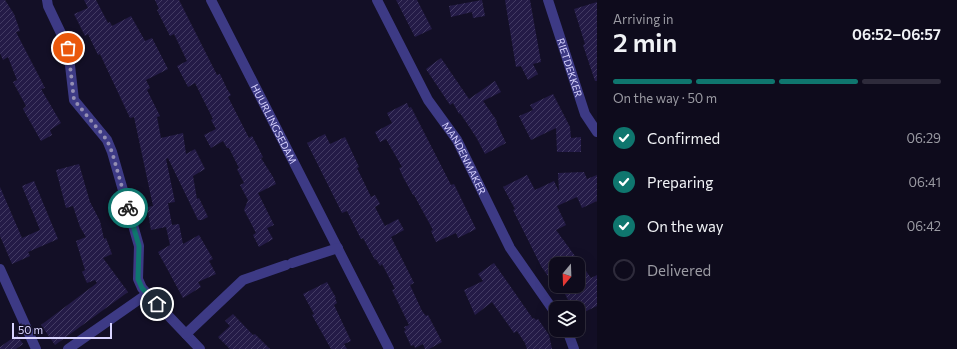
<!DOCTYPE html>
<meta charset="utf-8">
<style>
:root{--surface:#0e0b1c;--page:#171425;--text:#f1f3f6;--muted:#9b9ba3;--line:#2e2b3b;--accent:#0f766e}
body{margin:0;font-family:Commissioner,sans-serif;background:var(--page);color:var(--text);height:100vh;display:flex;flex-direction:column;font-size:15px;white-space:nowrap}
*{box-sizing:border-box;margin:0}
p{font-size:13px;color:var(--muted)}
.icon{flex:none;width:22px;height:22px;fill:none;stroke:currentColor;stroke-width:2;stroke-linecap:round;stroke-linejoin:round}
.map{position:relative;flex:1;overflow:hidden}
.sheet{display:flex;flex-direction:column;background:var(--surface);width:360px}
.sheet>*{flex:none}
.needle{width:26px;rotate:199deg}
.fabs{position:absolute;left:549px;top:257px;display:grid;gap:8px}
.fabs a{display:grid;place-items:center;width:36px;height:36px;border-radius:8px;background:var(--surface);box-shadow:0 4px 16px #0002,0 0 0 1px var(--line);font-size:20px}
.scale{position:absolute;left:12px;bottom:10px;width:100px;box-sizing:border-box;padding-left:4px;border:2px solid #d9d4ff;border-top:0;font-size:11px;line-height:14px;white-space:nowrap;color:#d9d4ff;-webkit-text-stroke:3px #130f26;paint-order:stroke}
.pin{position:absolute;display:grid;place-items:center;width:34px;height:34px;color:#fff;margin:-17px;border:2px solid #fff;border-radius:50%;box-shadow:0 1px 4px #0007}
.courier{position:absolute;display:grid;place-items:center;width:40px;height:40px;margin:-20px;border:3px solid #0f766e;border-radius:50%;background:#fff;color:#222;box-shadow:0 1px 5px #0007}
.summary em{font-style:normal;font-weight:600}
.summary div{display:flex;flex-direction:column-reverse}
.summary{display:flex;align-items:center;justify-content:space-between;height:68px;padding:0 16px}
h1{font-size:26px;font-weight:600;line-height:30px}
.bar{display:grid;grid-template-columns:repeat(4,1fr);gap:6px 4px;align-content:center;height:48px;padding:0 16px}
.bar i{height:5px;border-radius:3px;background:var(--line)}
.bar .current{background:var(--accent)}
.bar p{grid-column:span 4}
ol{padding:0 16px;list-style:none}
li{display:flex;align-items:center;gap:12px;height:44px}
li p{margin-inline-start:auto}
li .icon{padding:4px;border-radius:50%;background:var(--accent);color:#fff;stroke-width:4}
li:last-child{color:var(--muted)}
li i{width:22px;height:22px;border:2px solid var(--line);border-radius:50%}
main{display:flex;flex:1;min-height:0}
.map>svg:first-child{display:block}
</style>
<main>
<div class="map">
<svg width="597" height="349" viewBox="0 0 597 349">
<defs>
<pattern id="building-hatch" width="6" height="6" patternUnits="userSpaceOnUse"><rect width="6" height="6" fill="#241b47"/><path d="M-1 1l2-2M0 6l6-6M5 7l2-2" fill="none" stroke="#433b63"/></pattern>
</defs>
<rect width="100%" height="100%" fill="#130f26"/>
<!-- building -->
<g fill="url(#building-hatch)">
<path d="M0,0h5l9,14 6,17 -4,1 29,56 -4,1 20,34 -11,7 2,5 -11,6 -18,-32 3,-3 -13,-24 4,-2 -9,-23 -5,3 -3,-7z"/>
<path d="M84,0h12l12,23 2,-1 2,4 19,-10 14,25 7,-3 16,31 -22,11 4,8 -3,2 13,26 -3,1 4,21 22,-5 3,21 9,-5 10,20 -12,7 4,23 2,-1 9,19 -6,3h-4l-30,-62 -2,1 9,43 -7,1 4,22 7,-1 4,20 16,-9 14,24 -4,2 7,13 -18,8 3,5 -18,11 -25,-46 12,-7 -4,-18 -15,3 -4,-23 6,-1 -19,-89 -4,1 -30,-64 -2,1 -10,-21 -3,2 -11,-22 14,-6z"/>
<path d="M155,0h24l38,75 3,-1 7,15 4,6 -3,2 21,41 3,-2 11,21 -2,1 12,19 3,7 -18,9 16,32 -7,3 6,11 -14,8 -6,-12 3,-2 -12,-23 4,-10 -8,-15 4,-2 -7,-14 2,-1 -10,-20h-2l-4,-7 -12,7 -7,-13 12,-6 -5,-9 2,-1 -18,-36 -7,4 -11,-21 10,-5 -13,-27 -4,2 -13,-26 2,-1z"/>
<path d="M396,0h21l15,29 -17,8z"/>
<path d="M482,0l3,16 -12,2 -1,-6 -21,5 -2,-11z"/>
<path d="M505,0h25l11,62 -8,2 5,10 -10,6 -7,-14 -5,1z"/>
<path d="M597,2v79h-2l-12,-36 2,-1 -11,-35z"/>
<path d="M441,58l28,41 26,-18 6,11 -18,9 14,20 -1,1 10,21 -21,11 -9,-17 -16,-24 -1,1 -6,-11 -3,2 -24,-36z"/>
<path d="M553,94l17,33 1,11 10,-1v15h-24l-1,-24 -25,12 -12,-24 14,-6 -3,-5z"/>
<path d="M407,103l2,5 2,-1 40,78 3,-1 22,45 -18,9 -2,-5 -20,9 -5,-11 2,-1 -19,-35h-1l-10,-18 -4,-9 3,-1 -16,-28 -6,3 -5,-10 17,-9 -5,-10z"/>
<path d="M325,134l5,10 15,-7 14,30 -2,1 14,29 4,-2 5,9 -5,3 10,19 13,-7 6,11 -13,7 23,46 -4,2 12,26 4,5 2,-1 14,27 -13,7h-4l-2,-5 -8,4 -1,-3 -3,1 -7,-15 2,-1 -2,-3 5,-2 -17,-35 3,-1 -13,-25 -2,2 -4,-7 -1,1 -12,-22 -2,1 -14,-28 -5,2 -35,-70z"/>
<path d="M79,164l11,38 10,19 4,18 2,-1 6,16 -9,4 25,34 -73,53 -14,-20 56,-42 -2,-3 -8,3 -5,-11 3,-2 -9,-29 10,-4 -6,-10 -7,-21 -7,2 -10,-38z"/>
<path d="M584,172l3,7 10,-4v26l-15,7 -5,-11 -20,9 9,19 -10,5 35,48 6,-3v31l-19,9v-12l-7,3 -10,-20h17v-22h-22v24l-15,-22 -28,-56 2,-1 -12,-22 24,-12 8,15 19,-9 5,11 -1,-19z"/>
<path d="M34,181l24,58 -30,13 2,4 -18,8 -12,-28v-49l22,51 18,-8 -18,-44z"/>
<path d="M494,263l39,56 1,-1 2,2 2,-1 11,16 3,14h-25l-2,-6 -8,-12 -3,2 -22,-31 -17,13 -11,-25 19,-9 -5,-7z"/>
<path d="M327,282l9,16h-1l2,5 -3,2 17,36 -7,3 3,5h-16l-19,-34 2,-1 -11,-20z"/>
<path d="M233,314l20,21 2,-1 15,15h-40l-12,-12 12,-11 -5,-5z"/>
<path d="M17,335l6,9 -7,5h-16v-2z"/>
</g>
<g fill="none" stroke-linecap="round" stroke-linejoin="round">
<!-- minor -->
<g stroke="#3d3a85" stroke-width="10">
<path d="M47,0l1,6 20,42 6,52 33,40 5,12 27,94 -1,33 4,9 58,61"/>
<path id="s1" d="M211,0l178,349"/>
<path id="s2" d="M377,0l51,100 29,40 53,108 46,66"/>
<path id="s3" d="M548,0l37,114 12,18"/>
<path d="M292,263l46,-15"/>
<path d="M0,269l36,80"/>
<path d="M567,330l7,19"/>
<path d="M186,334l57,-54 43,-15"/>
<path d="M68,349l79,-55"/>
</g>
</g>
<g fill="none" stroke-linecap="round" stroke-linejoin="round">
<!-- done -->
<path stroke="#948fb3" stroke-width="4" stroke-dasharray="0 7.2" d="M68,48l6,52 33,40 5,12 16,56"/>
<!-- route -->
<path stroke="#0f766e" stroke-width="5" d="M128,208l11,38 -1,33 4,9 15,16"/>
</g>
<g text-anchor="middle" stroke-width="3" stroke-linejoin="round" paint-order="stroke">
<!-- street labels -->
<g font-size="10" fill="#d9d4ff" stroke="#130f26">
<text dy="4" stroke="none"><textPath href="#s3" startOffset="71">RIETDEKKER</textPath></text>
<text dy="4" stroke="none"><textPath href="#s1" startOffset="139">HUURLINGSEDAM</textPath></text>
<text dy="4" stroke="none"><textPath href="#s2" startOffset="181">MANDENMAKER</textPath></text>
</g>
</g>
</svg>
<div class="fabs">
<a><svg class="needle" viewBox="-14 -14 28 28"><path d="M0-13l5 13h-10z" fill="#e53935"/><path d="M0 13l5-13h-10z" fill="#9b9ba3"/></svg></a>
<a><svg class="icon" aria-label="layers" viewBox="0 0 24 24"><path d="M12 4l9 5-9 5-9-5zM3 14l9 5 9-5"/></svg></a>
</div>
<div class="scale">50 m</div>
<div class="pin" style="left:68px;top:48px;background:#ea580c"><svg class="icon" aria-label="bag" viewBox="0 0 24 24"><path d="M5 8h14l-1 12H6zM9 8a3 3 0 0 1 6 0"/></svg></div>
<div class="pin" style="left:157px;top:304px;background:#1f2937"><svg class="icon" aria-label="home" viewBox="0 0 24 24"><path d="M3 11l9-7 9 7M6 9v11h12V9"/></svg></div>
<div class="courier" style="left:128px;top:208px"><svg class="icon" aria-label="bike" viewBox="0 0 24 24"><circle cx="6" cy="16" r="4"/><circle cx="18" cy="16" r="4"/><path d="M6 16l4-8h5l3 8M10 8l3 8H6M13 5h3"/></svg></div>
</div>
<section class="sheet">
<div class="summary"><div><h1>2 min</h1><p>Arriving in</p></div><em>06:52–06:57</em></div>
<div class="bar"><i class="current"></i><i class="current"></i><i class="current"></i><i></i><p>On the way · 50 m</p></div>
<ol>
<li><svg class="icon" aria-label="check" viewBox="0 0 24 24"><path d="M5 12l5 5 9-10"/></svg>Confirmed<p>06:29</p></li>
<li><svg class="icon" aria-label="check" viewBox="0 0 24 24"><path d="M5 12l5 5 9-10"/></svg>Preparing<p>06:41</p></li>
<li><svg class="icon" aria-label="check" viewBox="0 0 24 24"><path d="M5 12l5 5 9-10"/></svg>On the way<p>06:42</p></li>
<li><i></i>Delivered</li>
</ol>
</section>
</main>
